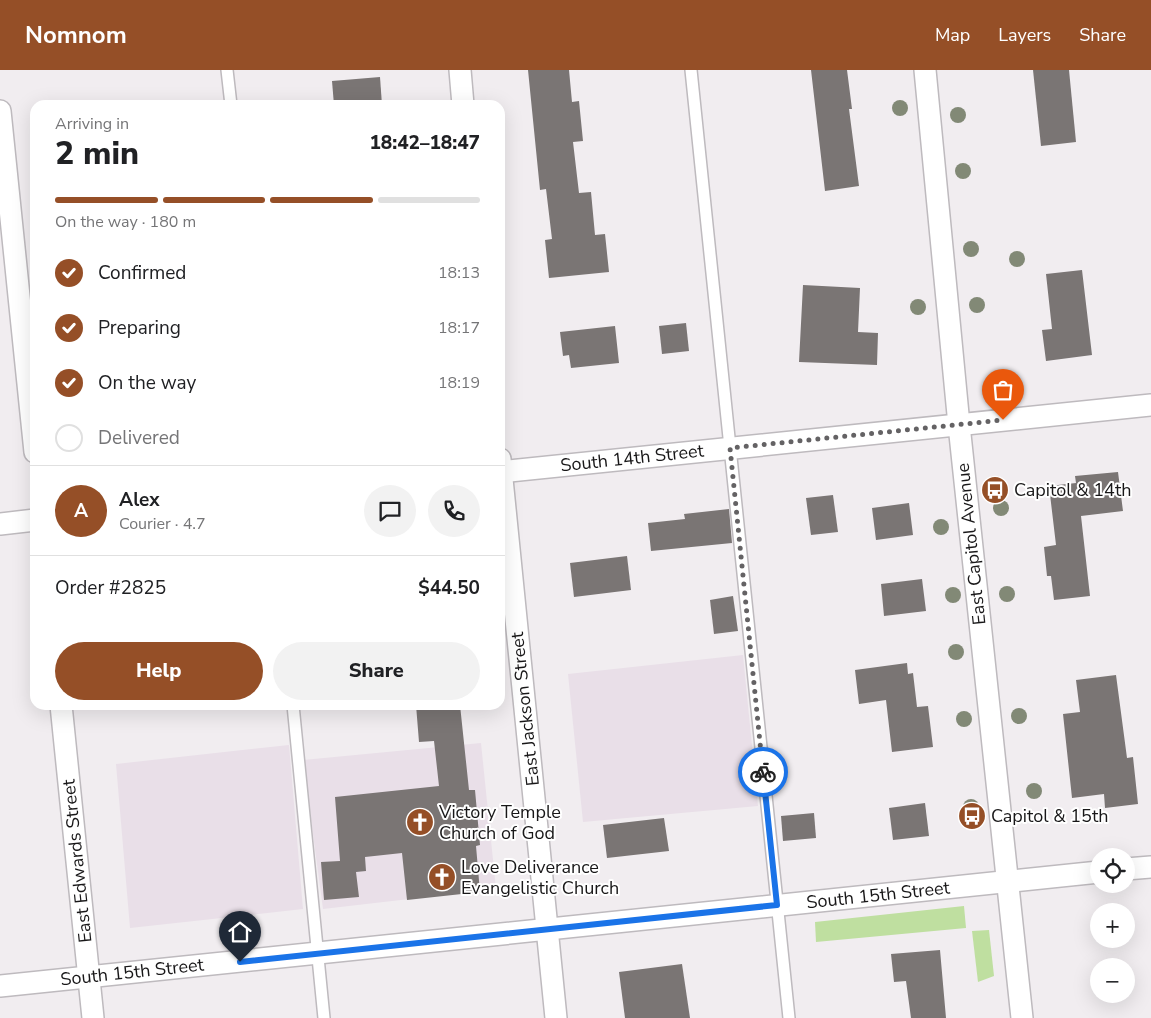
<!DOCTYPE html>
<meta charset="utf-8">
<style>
:root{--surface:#fff;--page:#f2f2f2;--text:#202124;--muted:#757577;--line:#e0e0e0;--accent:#954f27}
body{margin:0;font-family:"Nunito Sans",sans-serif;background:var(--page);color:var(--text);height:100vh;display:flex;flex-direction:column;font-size:19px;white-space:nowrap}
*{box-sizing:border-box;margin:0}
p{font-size:16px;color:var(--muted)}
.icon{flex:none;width:28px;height:28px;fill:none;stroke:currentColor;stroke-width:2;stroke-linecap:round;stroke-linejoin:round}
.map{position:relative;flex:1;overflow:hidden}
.side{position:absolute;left:30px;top:30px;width:475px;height:610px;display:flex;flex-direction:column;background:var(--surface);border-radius:15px;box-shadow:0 5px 20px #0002}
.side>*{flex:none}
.buttons{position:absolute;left:1090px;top:778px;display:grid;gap:10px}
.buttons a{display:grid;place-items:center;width:45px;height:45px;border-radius:50%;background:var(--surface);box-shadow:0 5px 20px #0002;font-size:25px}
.pin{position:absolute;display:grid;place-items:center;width:42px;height:42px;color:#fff;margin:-51px -21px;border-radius:50% 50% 50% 0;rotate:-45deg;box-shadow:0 0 5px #0007}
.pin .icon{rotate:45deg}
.courier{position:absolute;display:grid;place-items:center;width:50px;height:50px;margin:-25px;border:4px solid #1a73e8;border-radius:50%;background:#fff;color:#222;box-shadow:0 1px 6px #0007}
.head em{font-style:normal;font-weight:800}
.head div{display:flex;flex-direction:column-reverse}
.head{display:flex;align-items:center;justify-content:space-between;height:85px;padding:0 25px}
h1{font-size:32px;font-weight:800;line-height:38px}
.bar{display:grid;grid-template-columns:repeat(4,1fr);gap:8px 5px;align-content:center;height:60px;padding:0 25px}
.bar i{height:6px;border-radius:4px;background:var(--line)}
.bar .current{background:var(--accent)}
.bar p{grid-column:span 4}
.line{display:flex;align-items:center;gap:12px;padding:0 25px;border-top:1px solid var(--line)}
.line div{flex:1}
.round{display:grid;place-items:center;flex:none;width:52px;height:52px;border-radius:26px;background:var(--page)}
ol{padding:0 25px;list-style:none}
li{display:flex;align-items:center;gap:15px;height:55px}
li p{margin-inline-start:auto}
li .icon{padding:5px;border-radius:50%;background:var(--accent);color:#fff;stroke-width:4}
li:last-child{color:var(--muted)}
li i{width:28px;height:28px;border:2px solid var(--line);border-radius:50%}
.cta{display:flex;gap:10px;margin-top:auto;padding:10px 25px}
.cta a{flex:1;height:58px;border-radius:30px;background:var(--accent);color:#fff;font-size:20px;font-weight:800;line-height:58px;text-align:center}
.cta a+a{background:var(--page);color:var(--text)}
header{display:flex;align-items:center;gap:30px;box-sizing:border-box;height:70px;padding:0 25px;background:var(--accent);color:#fff}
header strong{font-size:24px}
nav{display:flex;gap:28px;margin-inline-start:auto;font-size:18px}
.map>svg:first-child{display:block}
</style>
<header>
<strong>Nomnom</strong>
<nav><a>Map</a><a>Layers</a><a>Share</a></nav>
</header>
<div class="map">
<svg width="1151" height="948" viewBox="0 0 1151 948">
<rect width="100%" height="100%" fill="#f1edf0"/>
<!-- built -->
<g fill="#e9dfe8">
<path d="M743,585l15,151 -175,16 -15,-148z"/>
<path d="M481,673l15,146 -173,20 -20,-149z"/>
<path d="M289,675l14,164 -173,19 -14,-164z"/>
</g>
<!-- green -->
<g fill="#bfdfa0">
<path d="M964,836l2,22 -150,14 -1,-20z"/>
<path d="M989,860l5,46 -16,6 -6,-51z"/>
</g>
<!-- building -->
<g fill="#7a7574">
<path d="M528,0h41l3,32 7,-1 4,40 -10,1 6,51 12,-1 4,43 10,-1 4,38 -60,6 -4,-38 7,-1 -6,-50 -6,1z"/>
<path d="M811,0h36l5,39h-3l10,77 -34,5z"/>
<path d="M1033,0h36l7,72 -35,4z"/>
<path d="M380,7l2,28h-48l-2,-24z"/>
<path d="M1082,200l10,85 -46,6 -4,-31 10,-1 -6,-55z"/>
<path d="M803,215l57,3 -2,44 20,1 -1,32 -78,-3z"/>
<path d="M686,253l3,28 -27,3 -3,-28z"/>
<path d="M615,256l4,37 -48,5 -2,-13 -6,1 -3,-24z"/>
<path d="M1118,402l5,39 -42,5 9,80 -36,4 -3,-24h-4l-3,-29 12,-2 -7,-59 27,-3 -1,-7z"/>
<path d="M833,425l5,37 -27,3 -5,-37z"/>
<path d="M909,433l4,32 -37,5 -4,-32z"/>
<path d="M729,439l3,34 -81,8 -3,-28 37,-4 -1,-5z"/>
<path d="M627,486l4,34 -57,7 -4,-34z"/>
<path d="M922,509l4,32 -42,5 -3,-32z"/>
<path d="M733,526l5,35 -24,3 -4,-34z"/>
<path d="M907,593l1,11 5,-1 4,34 11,-1 5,41 -41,5 -6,-52 -27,4 -4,-34z"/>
<path d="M1116,605l11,83 6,-1 5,47 -33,4 -1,-14 -32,4 -9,-84 17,-2 -4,-32z"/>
<path d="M416,635h44l9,85h6l5,55 -4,1 4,46 -73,8 -5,-47 -37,4 1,14 -10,1 3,25 -35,3 -3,-38 19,-1 -5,-64 104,-11 -5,-45 -15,1z"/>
<path d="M925,733l4,33 -36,4 -4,-32z"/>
<path d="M814,743l2,25 -33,3 -2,-25z"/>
<path d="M664,748l5,33 -62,7 -4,-33z"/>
<path d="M940,880l6,68h-35l-5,-37 -12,1 -3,-28z"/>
<path d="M682,894l8,54h-65l-6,-46z"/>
</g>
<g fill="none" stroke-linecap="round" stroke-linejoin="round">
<!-- service casing -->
<g stroke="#bebabe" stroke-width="14">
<g id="service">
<path d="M227,0l4,35"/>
<path d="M691,0l98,948"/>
<path d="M293,635l31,313"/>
</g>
</g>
<!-- minor casing -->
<g stroke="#bebabe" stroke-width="24">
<g id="minor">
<path d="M460,0l3,35"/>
<path d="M925,0l34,355 63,593"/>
<path d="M0,41l35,341"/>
<path d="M500,389l56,559"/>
<path d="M500,402l651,-67"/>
<path d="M0,454l35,-4"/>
<path d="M61,635l32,313"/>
<path d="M1126,799l25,-2"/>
<path d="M0,916l1099,-114"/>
</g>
</g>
<!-- service -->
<use href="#service" stroke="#fff" stroke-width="11"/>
<!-- minor -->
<use href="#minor" stroke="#fff" stroke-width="21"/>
</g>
<!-- trees -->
<g fill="#828976">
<circle cx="900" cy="38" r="8"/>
<circle cx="958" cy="45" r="8"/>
<circle cx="963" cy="101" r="8"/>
<circle cx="971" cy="179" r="8"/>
<circle cx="1017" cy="189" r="8"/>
<circle cx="977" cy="235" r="8"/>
<circle cx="918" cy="237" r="8"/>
<circle cx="1001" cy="438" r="8"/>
<circle cx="941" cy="457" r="8"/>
<circle cx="1007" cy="524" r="8"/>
<circle cx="953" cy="525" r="8"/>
<circle cx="956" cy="582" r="8"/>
<circle cx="1019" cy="646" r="8"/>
<circle cx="964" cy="649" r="8"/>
<circle cx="1034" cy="721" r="8"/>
<circle cx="971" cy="737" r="8"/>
</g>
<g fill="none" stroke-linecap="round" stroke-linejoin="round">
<!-- done -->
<path stroke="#646264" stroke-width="5" stroke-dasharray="0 9" d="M763,702l-33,-324 273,-28"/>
<!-- route -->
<path stroke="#1a73e8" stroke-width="6" d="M240,892l537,-57 -14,-133"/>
</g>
<!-- icons -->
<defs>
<g id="bus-disc" transform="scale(1.4375)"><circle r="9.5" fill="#954f27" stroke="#fff"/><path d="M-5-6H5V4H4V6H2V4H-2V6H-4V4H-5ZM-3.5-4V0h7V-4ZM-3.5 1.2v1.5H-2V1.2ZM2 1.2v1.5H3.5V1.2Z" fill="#fff"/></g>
<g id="church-disc" transform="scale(1.4375)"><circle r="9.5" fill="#954f27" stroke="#fff"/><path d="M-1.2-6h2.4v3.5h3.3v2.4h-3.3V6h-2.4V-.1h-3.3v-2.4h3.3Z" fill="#fff"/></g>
</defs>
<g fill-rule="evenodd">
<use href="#bus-disc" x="995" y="420"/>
<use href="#bus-disc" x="972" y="746"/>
<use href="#church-disc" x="420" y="752"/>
<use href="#church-disc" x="442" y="807"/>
</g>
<g text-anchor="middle" stroke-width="4" stroke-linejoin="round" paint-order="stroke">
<!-- street labels -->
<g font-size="18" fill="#181718" stroke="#fff">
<text transform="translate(632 388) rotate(-6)" y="6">South 14th Street</text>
<text transform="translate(971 474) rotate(-96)" y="6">East Capitol Avenue</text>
<text transform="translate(525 639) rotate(-96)" y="6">East Jackson Street</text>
<text transform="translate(77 791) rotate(-96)" y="6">East Edwards Street</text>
<text transform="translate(878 825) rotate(-6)" y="6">South 15th Street</text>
<text transform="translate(132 902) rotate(-6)" y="6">South 15th Street</text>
</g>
<!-- poi labels -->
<g font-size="18" fill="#181718" stroke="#fff" text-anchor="start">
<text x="1014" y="426">Capitol &amp; 14th</text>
<text x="439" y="748">Victory Temple<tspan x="439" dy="21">Church of God</tspan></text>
<text x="991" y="752">Capitol &amp; 15th</text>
<text x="461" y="803">Love Deliverance<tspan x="461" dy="21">Evangelistic Church</tspan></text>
</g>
</g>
</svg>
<div class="buttons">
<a><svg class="icon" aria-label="locate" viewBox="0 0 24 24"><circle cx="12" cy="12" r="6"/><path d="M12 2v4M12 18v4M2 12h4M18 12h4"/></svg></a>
<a>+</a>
<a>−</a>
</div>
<div class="pin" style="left:1003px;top:350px;background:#ea580c"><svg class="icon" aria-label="bag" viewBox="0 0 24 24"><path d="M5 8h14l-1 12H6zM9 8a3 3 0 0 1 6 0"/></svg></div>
<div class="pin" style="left:240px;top:892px;background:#1f2937"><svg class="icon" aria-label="home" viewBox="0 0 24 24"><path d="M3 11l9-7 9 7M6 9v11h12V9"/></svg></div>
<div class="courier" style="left:763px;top:702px"><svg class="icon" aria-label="bike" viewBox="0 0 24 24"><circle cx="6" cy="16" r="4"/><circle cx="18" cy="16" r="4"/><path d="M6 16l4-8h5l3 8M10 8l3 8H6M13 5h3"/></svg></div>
<section class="side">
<div class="head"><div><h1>2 min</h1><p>Arriving in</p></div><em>18:42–18:47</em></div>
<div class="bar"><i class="current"></i><i class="current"></i><i class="current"></i><i></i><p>On the way · 180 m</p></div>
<ol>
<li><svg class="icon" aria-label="check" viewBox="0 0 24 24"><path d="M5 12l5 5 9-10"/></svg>Confirmed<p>18:13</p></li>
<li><svg class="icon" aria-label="check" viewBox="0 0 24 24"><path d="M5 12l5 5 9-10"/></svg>Preparing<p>18:17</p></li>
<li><svg class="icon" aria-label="check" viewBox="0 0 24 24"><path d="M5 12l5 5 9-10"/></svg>On the way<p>18:19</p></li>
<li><i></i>Delivered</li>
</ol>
<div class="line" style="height:90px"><b class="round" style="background:var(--accent);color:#fff">A</b><div><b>Alex</b><p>Courier · 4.7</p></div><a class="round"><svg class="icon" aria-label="chat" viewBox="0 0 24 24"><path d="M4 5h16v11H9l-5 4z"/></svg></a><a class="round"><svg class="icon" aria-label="phone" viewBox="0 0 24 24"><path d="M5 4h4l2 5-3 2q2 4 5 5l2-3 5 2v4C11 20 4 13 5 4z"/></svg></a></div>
<div class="line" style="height:65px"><div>Order #2825</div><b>$44.50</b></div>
<div class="cta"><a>Help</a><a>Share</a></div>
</section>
</div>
